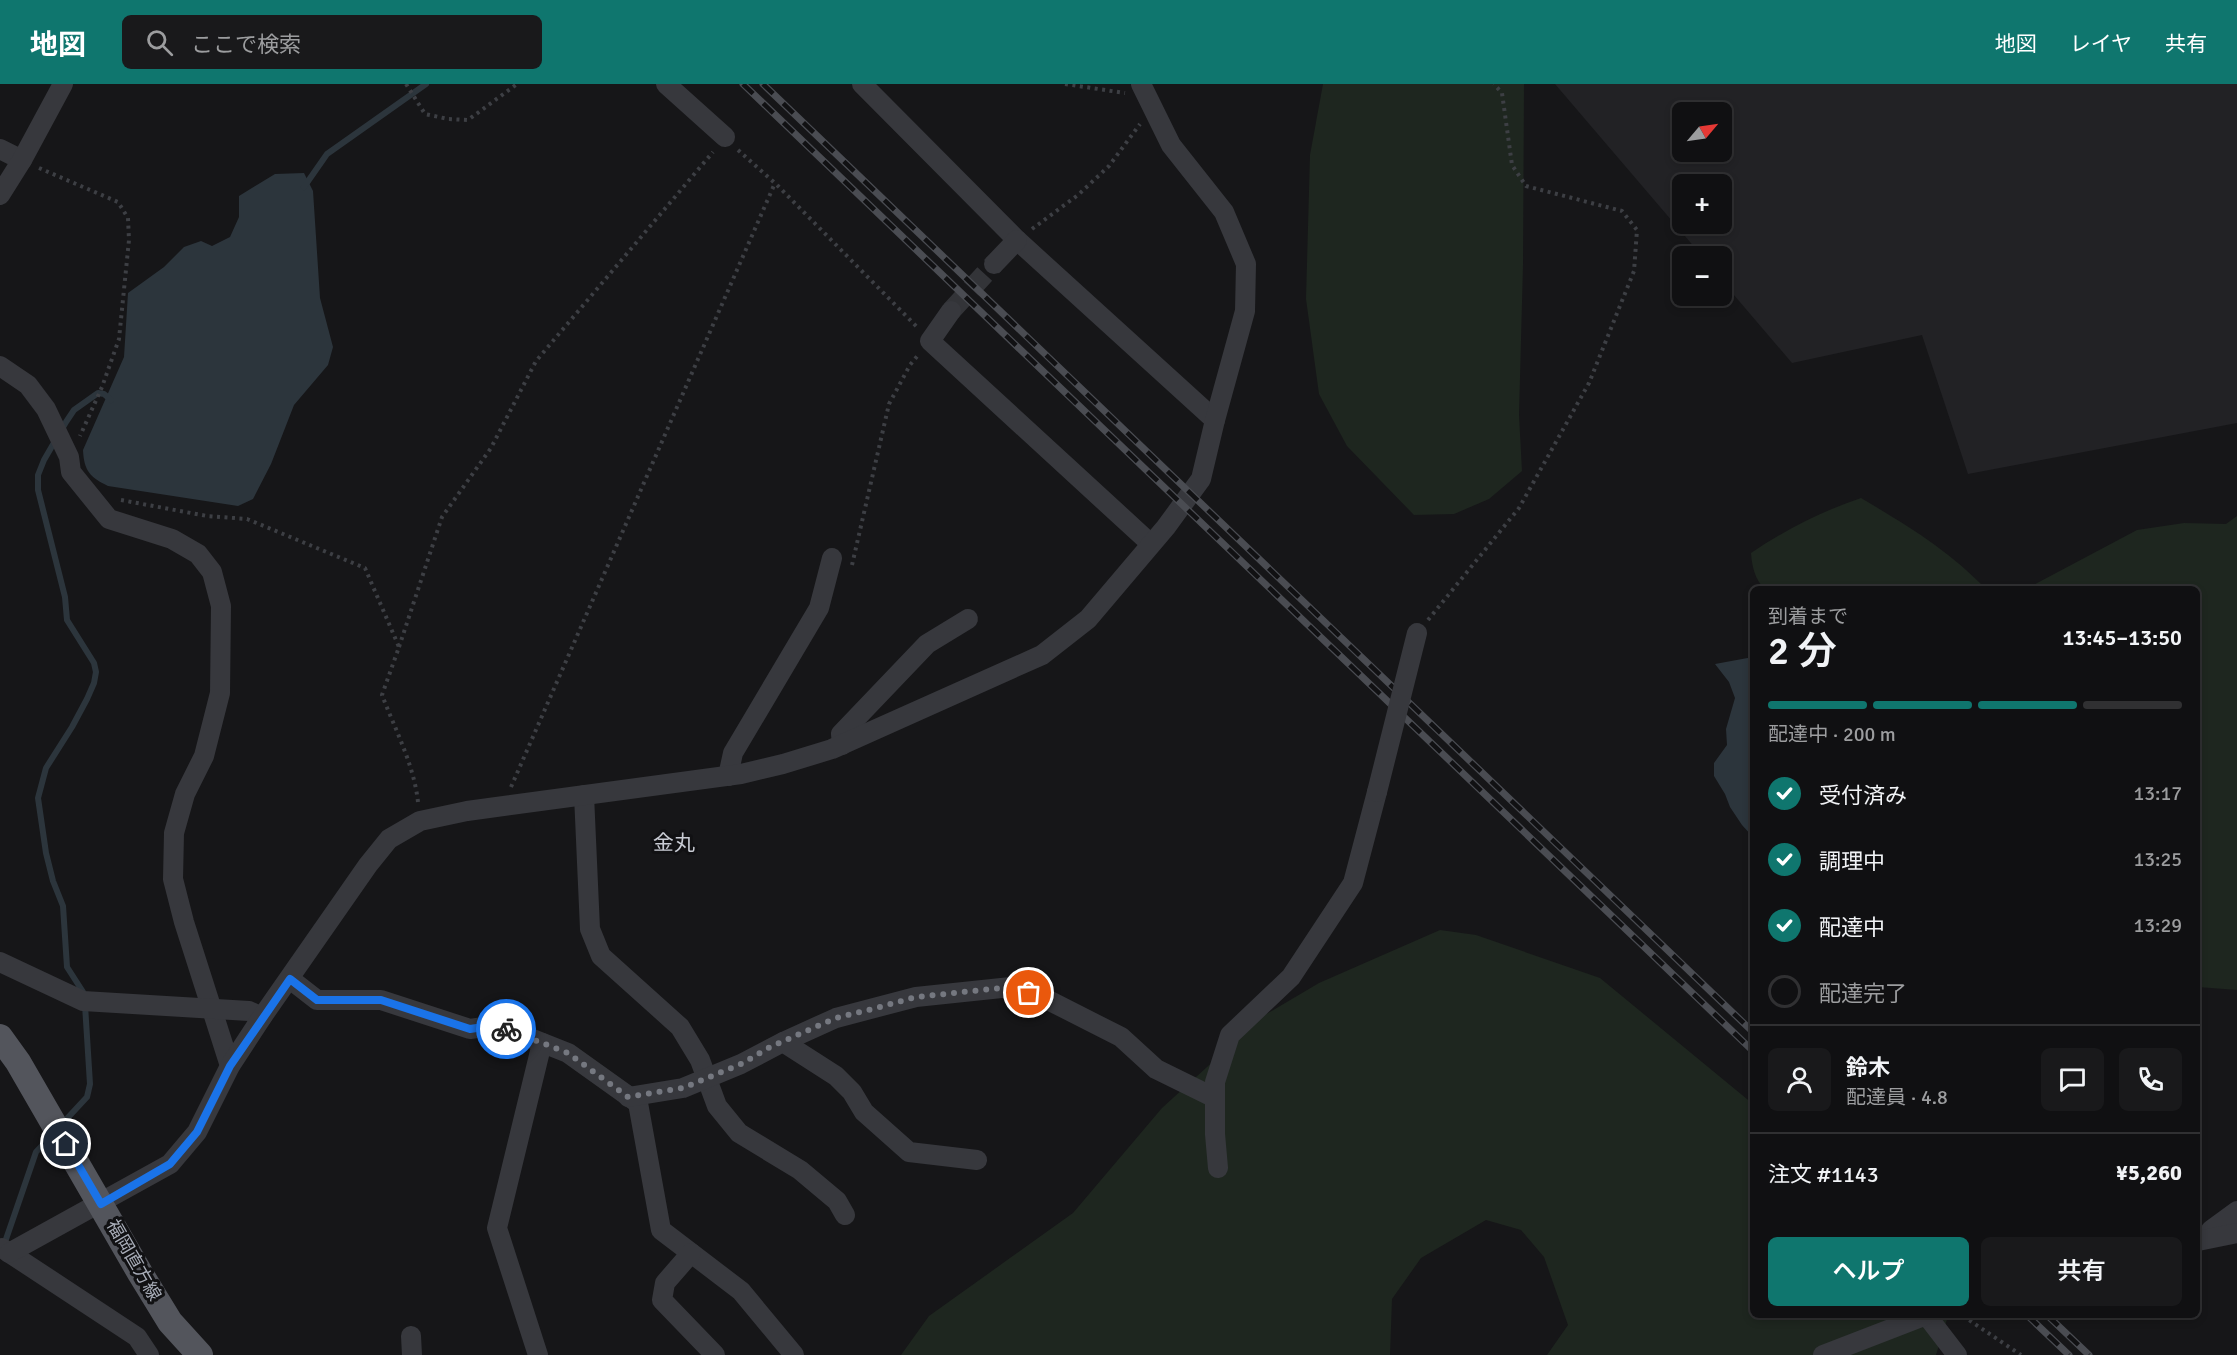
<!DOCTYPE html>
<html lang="ja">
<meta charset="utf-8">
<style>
:root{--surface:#101012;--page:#19191b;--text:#f1f3f6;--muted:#9c9d9f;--line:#303032;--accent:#0f766e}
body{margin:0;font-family:Signika,"Noto Sans JP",sans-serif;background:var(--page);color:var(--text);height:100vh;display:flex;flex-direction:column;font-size:22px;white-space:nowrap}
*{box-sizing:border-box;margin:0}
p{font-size:20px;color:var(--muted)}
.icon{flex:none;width:33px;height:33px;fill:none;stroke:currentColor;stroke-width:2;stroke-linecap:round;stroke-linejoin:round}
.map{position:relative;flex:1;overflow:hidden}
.side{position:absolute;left:1750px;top:502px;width:450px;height:732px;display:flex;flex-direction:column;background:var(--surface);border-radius:9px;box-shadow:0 3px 9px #0003,0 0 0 2px var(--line)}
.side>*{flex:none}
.needle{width:39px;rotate:61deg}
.tools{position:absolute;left:1672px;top:18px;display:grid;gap:12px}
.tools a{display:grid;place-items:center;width:60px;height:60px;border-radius:9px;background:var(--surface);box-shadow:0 3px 9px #0003,0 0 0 2px var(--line);font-size:30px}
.pin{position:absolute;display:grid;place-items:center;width:51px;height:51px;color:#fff;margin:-26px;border:3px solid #fff;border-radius:50%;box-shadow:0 2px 6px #0007}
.courier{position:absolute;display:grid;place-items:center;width:60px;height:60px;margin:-30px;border:4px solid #1a73e8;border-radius:50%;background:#fff;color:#222;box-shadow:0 2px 8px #0007}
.summary em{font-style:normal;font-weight:600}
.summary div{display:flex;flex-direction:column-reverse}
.summary{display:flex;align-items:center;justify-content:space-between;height:102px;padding:0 18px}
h1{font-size:39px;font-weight:600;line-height:45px}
.bar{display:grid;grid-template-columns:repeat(4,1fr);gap:9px 6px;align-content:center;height:72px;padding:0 18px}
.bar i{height:8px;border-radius:4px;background:var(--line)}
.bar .current{background:var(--accent)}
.bar p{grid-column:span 4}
.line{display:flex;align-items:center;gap:15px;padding:0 18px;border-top:2px solid var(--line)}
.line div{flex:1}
.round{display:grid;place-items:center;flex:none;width:63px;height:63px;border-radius:9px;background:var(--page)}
ol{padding:0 18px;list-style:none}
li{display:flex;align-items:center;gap:18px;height:66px}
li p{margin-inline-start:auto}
li .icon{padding:6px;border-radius:50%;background:var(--accent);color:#fff;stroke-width:4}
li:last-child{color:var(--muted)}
li i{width:33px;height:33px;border:3px solid var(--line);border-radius:50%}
.action{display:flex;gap:12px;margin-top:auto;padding:12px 18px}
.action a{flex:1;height:69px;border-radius:9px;background:var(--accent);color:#fff;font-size:24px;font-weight:600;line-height:69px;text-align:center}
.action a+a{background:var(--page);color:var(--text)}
header{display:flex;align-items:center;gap:36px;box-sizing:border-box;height:84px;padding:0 30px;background:var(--accent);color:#fff}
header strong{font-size:28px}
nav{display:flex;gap:33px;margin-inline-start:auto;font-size:21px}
.search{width:420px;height:54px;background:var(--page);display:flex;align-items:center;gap:15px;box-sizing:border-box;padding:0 21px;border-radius:9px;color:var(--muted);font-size:22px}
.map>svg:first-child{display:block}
</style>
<header>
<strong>地図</strong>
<div class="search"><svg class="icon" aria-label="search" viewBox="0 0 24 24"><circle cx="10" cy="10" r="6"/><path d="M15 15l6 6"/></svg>ここで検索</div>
<nav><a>地図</a><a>レイヤ</a><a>共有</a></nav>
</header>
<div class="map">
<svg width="2237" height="1271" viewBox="0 0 2237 1271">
<rect width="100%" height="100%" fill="#161618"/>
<!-- built -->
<path fill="#222225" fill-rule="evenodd" d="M1555,0h682v339l-269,51 -46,-139 -130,28 -70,-82v-25h-20zM1683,28h39v40h-39zM1683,100h39v40h-39z"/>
<!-- green -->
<g fill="#1e261f">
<path d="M1323,0h201l-1,181 -4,150 3,56 -33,28 -35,15 -40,1 -67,-69 -28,-52 -13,-95 4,-144z"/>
<path d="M1861,414c47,28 86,51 125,91l-221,1c-10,-11 -13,-23 -14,-37 34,-23 71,-42 110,-55z"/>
<path d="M2237,432v474l-39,-3v-397l-172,-1 111,-59 47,-7 42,1z"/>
<path d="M1440,846l36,5 124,43 153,126 1,212h194l-12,39h-389l21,-30 -24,-68 -23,-27 -35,-10 -65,38 -29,41 -2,56h-489l28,-39 144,-103 89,-105 101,-92 56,-33z"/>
</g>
<!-- water -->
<g fill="#2c353c">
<path d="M304,89l9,18 7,107 13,49 -5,18 -34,40 -23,59 -18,35 -15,7 -130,-20c-18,-9 -24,-15 -25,-36l41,-93 4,-64 36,-26 20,-20 17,-6 11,5 18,-9 9,-20v-21l36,-22z"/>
<path d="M1753,573h1l-1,180 -11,-12 -12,-18 -5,-13 -11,-18v-13l13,-18 -1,-16 9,-31 -6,-16 -14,-18z"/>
</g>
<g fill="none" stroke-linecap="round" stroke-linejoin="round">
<!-- stream -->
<g stroke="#2c353c" stroke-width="6">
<path d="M304,103l23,-33 99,-70"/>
<path d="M85,911l-18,-28 -4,-61 -10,-25 -7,-28 -8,-55 8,-30 26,-41 15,-28 7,-16 2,-11 -2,-9 -27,-43 -2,-23 -27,-107v-15l6,-15 22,-38 8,-12 24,-17 6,1 7,6"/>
<path d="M61,1041l26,-28 3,-13 -5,-79"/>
<path d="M4,1161l32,-93 16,-17"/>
</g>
<!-- minor-tunnel -->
<path stroke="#333438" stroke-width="20" stroke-dasharray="20 10" stroke-linecap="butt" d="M951,227l43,-47"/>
<!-- path -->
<g stroke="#3d3f44" stroke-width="4" stroke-dasharray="3 4.5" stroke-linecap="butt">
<path d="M406,0l19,30 23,5 20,1 49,-36"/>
<path d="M1065,0l60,9"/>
<path d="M738,66l40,36 140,142"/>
<path d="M39,84l79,34 10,16 1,22 -10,99 -17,48 -22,49"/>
<path d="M1032,145l46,-34 31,-29 31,-42"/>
<path d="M121,416l86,16 40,3 118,49 34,79 -17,48c13,34 32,70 36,107"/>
<path d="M852,481l37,-161 21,-39 9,-11"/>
<path d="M1428,536l91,-112 70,-125 45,-112 3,-41 -15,-19 -96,-25 -14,-21 -10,-72 -8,-9"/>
<path d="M399,563l43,-130 49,-69 45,-87 177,-209"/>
<path d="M511,703l264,-604"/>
<path d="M1963,1232l58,39"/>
</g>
<!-- minor -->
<g stroke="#37383d" stroke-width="20">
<path d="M666,0l59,53"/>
<path d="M862,0l155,156 198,180"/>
<path d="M0,65l22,11"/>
<path d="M0,111l22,-35 41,-76"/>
<path d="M994,180l23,-24"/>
<path d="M951,227l-21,30 221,203"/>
<path d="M0,282l28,19 18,24 23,48 2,15 38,47 63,20 26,15 14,18 9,34 -1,87 -16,63 -19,38 -11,39 -1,46 11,43 46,144"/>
<path d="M842,661l-1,-11 86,-90 41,-25"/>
<path d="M728,692l5,-23 86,-145 13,-50"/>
<path d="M584,711l6,134 11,27 79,71 20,33 17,46 22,27 61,37 37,31 8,14"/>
<path d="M0,878l83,39 166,10 13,6"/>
<path d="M290,895l27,21h64l89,29 27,-4 71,28 70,50 23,127 80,61 53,64"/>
<path d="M783,958l53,-24 80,-21 95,-10 35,12 75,38 35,32 59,29"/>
<path d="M628,1013l55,-9 58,-24 42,-22 53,34 16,16 12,20 45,40 68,8"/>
<path d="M1218,1084l-3,-34v-52l15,-47 61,-58 62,-94 24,-91"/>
<path d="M2210,1154l1,-8 26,-19"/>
<path d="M2198,1157l39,-8"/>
<path d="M2,1164l135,89 12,18"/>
<path d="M9,1169l161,-89 27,-32 33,-66 32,-49 106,-152 21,-26 31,-18 47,-10 274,-37 42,-10 49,-15 210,-94 46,-36 78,-92 35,-48 14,-59 30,-109 1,-47 -22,-52 -53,-67 -30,-61"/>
<path d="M691,1169l-26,30 -3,17 53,55"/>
<path d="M1927,1232l30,39"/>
<path d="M411,1252l1,19"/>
<path d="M538,1271l-41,-127 45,-185"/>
<path d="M1823,1271l101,-39"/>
</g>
<!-- major -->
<path stroke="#53555c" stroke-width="26" d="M0,953l18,25 122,211 30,49 30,33"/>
<!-- rail casing -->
<g stroke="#4a4c52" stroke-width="7">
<g id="rail">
<path d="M743,0l1011,968"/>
<path d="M763,0l991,949"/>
<path d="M2028,1232l41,39"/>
<path d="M2048,1232l41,39"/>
</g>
</g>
<!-- rail -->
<use href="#rail" stroke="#111113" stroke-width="4.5" stroke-dasharray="14" stroke-linecap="butt"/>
<!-- minor-bridge -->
<path stroke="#37383d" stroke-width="20" d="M1377,708l40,-159"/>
</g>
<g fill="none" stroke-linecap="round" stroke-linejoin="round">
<!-- done -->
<path stroke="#757880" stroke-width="6" stroke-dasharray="0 10.8" d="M506,945l62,24 60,44 55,-9 58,-24 29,-17 66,-29 40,-10 40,-11 95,-10 18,6"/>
<!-- route -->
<path stroke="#1a73e8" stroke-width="8" d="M66,1060l35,60 69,-40 27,-32 33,-66 60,-87 27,21h64l89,29 27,-4 9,4"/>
</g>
<g text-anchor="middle" stroke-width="6" stroke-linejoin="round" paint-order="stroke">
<!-- street labels -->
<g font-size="18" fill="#a8adb8" stroke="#111113">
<text transform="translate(134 1176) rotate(60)" y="6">福岡直方線</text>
</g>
<!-- quarter labels -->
<g font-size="21" fill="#c9ccd4" stroke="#111113">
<text x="674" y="766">金丸</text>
</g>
</g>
</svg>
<div class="tools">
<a><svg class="needle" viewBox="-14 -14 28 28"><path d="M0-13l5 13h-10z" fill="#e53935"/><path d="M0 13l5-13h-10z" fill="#9c9d9f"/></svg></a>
<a>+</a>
<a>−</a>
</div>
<div class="pin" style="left:1029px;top:909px;background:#ea580c"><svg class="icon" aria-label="bag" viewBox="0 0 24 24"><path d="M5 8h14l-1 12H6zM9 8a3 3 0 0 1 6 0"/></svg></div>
<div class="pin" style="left:66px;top:1060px;background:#1f2937"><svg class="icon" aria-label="home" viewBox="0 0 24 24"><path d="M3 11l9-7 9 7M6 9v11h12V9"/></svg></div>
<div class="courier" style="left:506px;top:945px"><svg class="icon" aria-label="bike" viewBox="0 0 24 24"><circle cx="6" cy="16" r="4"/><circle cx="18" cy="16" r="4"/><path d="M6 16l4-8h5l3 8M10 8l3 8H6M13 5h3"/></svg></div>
<section class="side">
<div class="summary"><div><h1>2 分</h1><p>到着まで</p></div><em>13:45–13:50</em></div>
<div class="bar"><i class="current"></i><i class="current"></i><i class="current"></i><i></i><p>配達中 · 200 m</p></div>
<ol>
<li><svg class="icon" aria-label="check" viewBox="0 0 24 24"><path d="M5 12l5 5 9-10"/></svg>受付済み<p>13:17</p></li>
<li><svg class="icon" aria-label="check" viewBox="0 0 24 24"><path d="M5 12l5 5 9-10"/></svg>調理中<p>13:25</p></li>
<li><svg class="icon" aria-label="check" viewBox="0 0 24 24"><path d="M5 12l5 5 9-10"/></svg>配達中<p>13:29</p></li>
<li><i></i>配達完了</li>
</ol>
<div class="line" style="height:108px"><a class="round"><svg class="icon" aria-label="person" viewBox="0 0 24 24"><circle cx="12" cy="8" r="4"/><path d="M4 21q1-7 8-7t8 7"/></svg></a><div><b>鈴木</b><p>配達員 · 4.8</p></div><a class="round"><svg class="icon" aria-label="chat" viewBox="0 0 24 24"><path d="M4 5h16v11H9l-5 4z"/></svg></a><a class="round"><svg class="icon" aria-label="phone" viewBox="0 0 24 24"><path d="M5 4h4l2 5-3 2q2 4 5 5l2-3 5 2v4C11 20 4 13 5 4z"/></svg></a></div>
<div class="line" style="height:78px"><div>注文 #1143</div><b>¥5,260</b></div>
<div class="action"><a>ヘルプ</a><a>共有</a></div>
</section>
</div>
